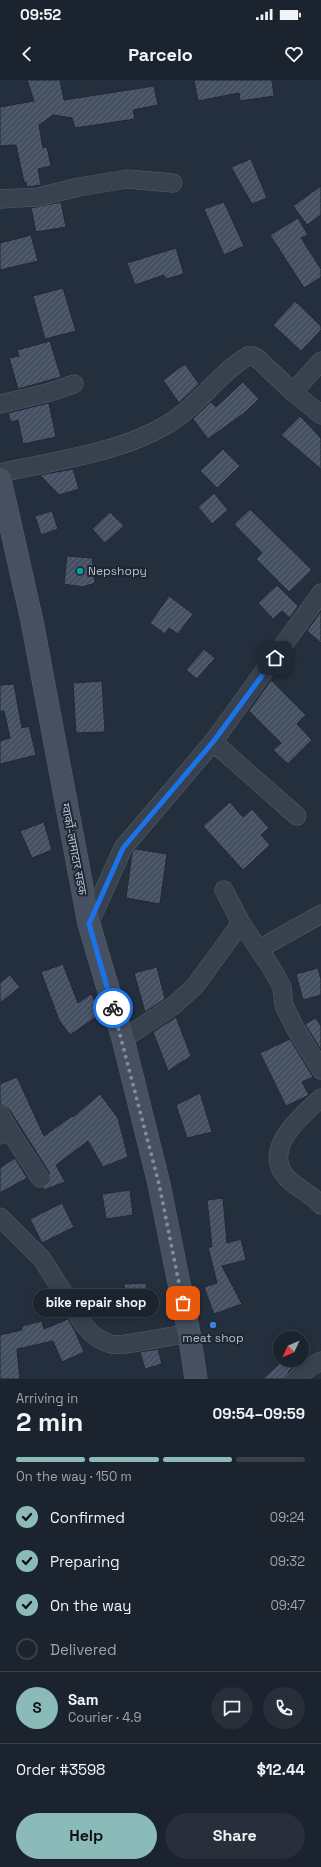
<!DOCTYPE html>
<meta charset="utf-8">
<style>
:root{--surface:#1b232e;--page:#282f3a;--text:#f1f3f6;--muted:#a0a4aa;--line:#39404a;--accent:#8bbbb9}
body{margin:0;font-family:"Space Grotesk","Noto Sans Devanagari",sans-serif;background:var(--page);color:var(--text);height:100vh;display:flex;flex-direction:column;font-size:15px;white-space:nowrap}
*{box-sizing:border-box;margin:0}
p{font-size:13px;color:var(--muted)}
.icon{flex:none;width:22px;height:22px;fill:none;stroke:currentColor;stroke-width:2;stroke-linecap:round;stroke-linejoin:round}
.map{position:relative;height:1299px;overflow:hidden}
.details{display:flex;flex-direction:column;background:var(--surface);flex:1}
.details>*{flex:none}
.needle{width:26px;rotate:226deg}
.fabs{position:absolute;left:273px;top:1251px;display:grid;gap:8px}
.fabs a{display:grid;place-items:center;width:36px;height:36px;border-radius:50%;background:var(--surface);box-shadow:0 2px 10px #0003,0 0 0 1px var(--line);font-size:20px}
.pin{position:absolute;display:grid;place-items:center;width:34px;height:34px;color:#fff;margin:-17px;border-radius:8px;box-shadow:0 2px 6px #0006}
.courier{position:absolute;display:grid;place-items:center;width:40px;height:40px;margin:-20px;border:3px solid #1a73e8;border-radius:50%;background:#fff;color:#222;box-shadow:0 1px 5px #0007}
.bubble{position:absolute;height:28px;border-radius:14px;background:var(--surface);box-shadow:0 2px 10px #0003,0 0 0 1px var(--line);font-size:13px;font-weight:700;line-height:28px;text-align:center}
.overview em{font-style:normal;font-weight:700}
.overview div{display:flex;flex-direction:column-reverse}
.overview{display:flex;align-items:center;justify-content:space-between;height:68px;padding:0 16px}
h1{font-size:26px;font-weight:700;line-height:30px}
.bar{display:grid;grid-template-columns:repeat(4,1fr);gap:6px 4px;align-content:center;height:48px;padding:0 16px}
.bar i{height:5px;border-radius:3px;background:var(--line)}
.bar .active{background:var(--accent)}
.bar p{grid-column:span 4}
.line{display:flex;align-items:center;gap:10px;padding:0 16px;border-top:1px solid var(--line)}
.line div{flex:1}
.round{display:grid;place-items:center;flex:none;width:42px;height:42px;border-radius:21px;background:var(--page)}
ol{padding:0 16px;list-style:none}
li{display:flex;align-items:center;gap:12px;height:44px}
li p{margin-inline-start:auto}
li .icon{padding:4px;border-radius:50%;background:var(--accent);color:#111;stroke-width:4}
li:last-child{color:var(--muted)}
li i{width:22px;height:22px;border:2px solid var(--line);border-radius:50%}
.cta{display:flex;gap:8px;margin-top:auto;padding:8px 16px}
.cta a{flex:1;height:46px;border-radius:24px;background:var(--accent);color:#111;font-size:16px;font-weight:700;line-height:46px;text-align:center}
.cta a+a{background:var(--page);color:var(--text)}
.status{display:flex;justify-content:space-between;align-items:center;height:28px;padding:0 20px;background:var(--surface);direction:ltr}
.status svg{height:11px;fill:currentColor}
header{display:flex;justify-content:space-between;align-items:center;height:52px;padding:0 16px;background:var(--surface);font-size:18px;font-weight:700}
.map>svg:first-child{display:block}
</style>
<div class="status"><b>09:52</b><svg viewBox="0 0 49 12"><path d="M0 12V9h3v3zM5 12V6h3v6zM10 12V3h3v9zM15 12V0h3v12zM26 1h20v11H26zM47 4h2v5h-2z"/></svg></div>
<header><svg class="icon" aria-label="back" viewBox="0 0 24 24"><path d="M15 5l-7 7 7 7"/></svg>Parcelo<svg class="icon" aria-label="heart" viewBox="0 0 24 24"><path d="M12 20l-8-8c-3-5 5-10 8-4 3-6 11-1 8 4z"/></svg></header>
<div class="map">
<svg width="321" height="1299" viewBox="0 0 321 1299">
<defs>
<pattern id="building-hatch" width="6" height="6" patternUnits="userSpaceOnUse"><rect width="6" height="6" fill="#455162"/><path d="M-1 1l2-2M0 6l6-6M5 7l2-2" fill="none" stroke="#5d6877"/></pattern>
</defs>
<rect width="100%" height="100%" fill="#242f3e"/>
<!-- building -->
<g fill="url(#building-hatch)" stroke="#1f2835">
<path d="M27,0h33l4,20 90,-14 4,19 -25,5 2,9 -60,9 -3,-10 -19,-3 -14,10 4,23 4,-1 4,19 -13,3 3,16 -14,2 -1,-5h-2l-8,-37 -16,1v-39l34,-6z"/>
<path d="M194,0h78l2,16 -34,5 -1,-8 -41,8z"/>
<path d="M251,79l16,39 -15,6 -21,-37z"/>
<path d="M321,106v29l-14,10 -14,-19z"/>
<path d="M61,122l5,25 -30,5 -5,-24z"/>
<path d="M224,122l20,44 -20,9 -20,-46z"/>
<path d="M298,138l10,17 -7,3 20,31v8l-17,11 -34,-53z"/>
<path d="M31,155l7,26 -38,9v-27z"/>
<path d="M176,168l8,26 -18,5 -2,-4 -29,10 -8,-22z"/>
<path d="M63,208l13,43 -31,8 -12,-43z"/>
<path d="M295,221l26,25v4l-20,21 -28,-26z"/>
<path d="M50,261l11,36 -43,12 -9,-31 10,-2 -2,-6z"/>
<path d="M185,284l14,20 -20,19 -16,-23z"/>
<path d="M243,302l16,17 -16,15 -35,25 -15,-20 18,-17 5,5z"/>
<path d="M49,323l7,34 -33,7 -5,-24 -7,2 -3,-9z"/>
<path d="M300,336l21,22v31l-40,-34z"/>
<path d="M223,369l17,17 -23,22 -17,-17z"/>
<path d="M73,389l6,20 -20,6 -19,-20z"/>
<path d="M214,413l14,17 -16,14 -14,-17z"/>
<path d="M250,429l62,61 -23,22 -33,-33 6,-6 -28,-29z"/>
<path d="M52,431l6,18 -17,6 -6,-19z"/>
<path d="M110,432l14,14 -19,17 -13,-14z"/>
<path d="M67,476l25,2 3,25 -12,4 -19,-3z"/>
<path d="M277,505l21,21 -8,12 -8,-7 -9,8 -15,-16z"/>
<path d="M169,516l24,18 -15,20 -9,-6 -4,6 -15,-11z"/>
<path d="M321,531v32l-14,-12z"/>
<path d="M204,569l11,9 -18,21 -11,-9z"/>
<path d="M271,600l35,35 -9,9 15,16 -24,24 -15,-14 8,-7 -32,-32z"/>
<path d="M102,601l3,51 -29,1 -3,-50z"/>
<path d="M14,604l8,44 7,-2 7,29 -36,9v-23l10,-3 -6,-27 -4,1v-27z"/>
<path d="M230,722l13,15 9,-8 17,19 -8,7 9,10 -27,25 -40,-44z"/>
<path d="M44,742l8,28 -20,8 -12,-27z"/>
<path d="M136,769l31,5 -7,50 -34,-6 6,-45z"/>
<path d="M63,884l15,39 13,-9 11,19 -32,22 -11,-15 -18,-48z"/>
<path d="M157,887l8,32 -20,13 -11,-39z"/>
<path d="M318,888l3,11v16l-18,5 -7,-26z"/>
<path d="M10,895l10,12 -20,16v-20z"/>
<path d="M176,937l15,39 -23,15 -15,-39z"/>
<path d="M316,938l5,8v24l-16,-26z"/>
<path d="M290,959l23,38 -11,5 7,13 -23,11 -26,-53z"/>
<path d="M17,997l27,59 28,-20 1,1 27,-23 18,24 10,39 -25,10 -15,-26 -32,24 9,17 -21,8 -1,-2 6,-6v-10l-40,-63 -9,-5v-20z"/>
<path d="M200,1013l12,39 -25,6 -11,-33z"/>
<path d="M15,1078l12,20 -27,15v-25z"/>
<path d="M130,1110l3,25 -27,4 -4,-25z"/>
<path d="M223,1118l4,45 14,-4 5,21 -24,6 20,38 -28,10 -10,-27 13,-4 -9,-36h4l-5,-47z"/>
<path d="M62,1123l12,24 -32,16 -12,-24z"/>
<path d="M146,1203l1,14 -21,1 -2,-14z"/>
<path d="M68,1239l7,12 9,21 -22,10 -9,-21 -36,8 3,30h-20v-44l22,-5v-4l20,-5 2,8z"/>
<path d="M158,1269l4,15 -17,5 -5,-17z"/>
<path d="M283,1280h13l3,3 -10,8 -3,8h-23z"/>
</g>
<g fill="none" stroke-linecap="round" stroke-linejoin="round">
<!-- minor casing -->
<g stroke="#565f6c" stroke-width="19">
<g id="minor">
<path d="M0,119l38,-2 41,-10 48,-8 46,4"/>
<path d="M293,312l28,-31"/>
<path d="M0,324l47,-11 27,-9"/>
<path d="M0,393c57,-13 129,-21 177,-55 25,-18 44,-46 71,-62h5l4,2 36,34 28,23"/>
<path d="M213,662l84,74"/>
<path d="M224,810l17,33 30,44 11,20 2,18 10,21 27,44"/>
<path d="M89,844l34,-76 90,-106 108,-149"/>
<path d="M259,869l62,-35"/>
<path d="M123,959l50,-33 22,-20 46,-63"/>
<path d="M321,1018c-21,19 -60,52 -34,80 11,11 24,16 34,27"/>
<path d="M0,1034l8,14 -8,7"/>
<path d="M8,1048l32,50"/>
<path d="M0,1137l42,42 42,66c7,9 15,16 27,19 9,3 65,-9 78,-11"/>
<path d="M296,1299l14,-12 11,-6"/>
</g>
</g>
<!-- secondary casing -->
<g stroke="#565f6c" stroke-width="23">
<path id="secondary" d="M0,399l32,142 57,303 34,115 36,145 30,149 7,46"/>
</g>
<!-- minor -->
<use href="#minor" stroke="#38414e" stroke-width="18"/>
<!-- secondary -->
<use href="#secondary" stroke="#465061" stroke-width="22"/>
</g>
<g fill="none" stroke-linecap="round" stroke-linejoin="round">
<!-- done -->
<path stroke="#828b98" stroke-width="4" stroke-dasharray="0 7.2" d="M113,928l46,176 24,119"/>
<!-- route -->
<path stroke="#1a73e8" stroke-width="5" d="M113,928l-24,-84 34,-76 90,-106 62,-84"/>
</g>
<!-- markers -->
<circle fill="#0f9aa8" stroke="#1d2633" stroke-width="1.5" cx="80" cy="491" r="4"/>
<circle fill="#3f7fe0" stroke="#1d2633" stroke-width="1.5" cx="213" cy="1245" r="4"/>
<g text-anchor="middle" stroke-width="4" stroke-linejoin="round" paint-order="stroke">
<!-- poi labels -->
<g font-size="12" fill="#b4bcc9" stroke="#1d2633" text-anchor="start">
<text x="88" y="495">Nepshopy</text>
<text x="213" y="1262" text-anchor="middle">meat shop</text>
</g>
<!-- street labels -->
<g font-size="12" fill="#b4bcc9" stroke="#1d2633">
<text transform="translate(74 769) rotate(79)" y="4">ग्वार्को-लामाटार सडक</text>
</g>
</g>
</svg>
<div class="fabs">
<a><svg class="needle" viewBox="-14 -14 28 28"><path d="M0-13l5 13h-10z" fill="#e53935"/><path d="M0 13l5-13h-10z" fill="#a0a4aa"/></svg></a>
</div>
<div class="pin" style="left:183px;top:1223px;background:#ea580c"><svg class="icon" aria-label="bag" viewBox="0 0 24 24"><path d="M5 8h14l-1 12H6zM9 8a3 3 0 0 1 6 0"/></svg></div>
<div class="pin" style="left:275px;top:578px;background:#1f2937"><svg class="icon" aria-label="home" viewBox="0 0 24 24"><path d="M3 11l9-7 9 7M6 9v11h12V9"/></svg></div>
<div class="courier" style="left:113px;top:928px"><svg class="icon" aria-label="bike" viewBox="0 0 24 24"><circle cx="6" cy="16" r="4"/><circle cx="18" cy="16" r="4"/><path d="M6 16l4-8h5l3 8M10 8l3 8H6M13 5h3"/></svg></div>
<div class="bubble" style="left:33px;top:1209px;width:126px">bike repair shop</div>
</div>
<section class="details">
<div class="overview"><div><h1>2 min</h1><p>Arriving in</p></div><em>09:54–09:59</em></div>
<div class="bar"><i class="active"></i><i class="active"></i><i class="active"></i><i></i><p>On the way · 150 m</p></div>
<ol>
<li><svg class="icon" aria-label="check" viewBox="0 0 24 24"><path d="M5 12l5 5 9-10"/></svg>Confirmed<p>09:24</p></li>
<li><svg class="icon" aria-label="check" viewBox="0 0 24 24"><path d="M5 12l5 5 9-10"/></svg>Preparing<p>09:32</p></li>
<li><svg class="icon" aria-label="check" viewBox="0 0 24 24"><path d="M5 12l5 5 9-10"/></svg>On the way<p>09:47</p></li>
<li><i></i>Delivered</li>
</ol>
<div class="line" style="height:72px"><b class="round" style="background:var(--accent);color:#111">S</b><div><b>Sam</b><p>Courier · 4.9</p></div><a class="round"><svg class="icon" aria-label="chat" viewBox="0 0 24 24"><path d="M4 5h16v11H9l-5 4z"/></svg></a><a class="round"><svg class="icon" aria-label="phone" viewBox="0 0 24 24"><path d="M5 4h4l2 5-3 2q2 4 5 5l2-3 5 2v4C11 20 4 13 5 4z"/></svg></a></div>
<div class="line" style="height:52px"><div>Order #3598</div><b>$12.44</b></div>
<div class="cta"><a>Help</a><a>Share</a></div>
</section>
